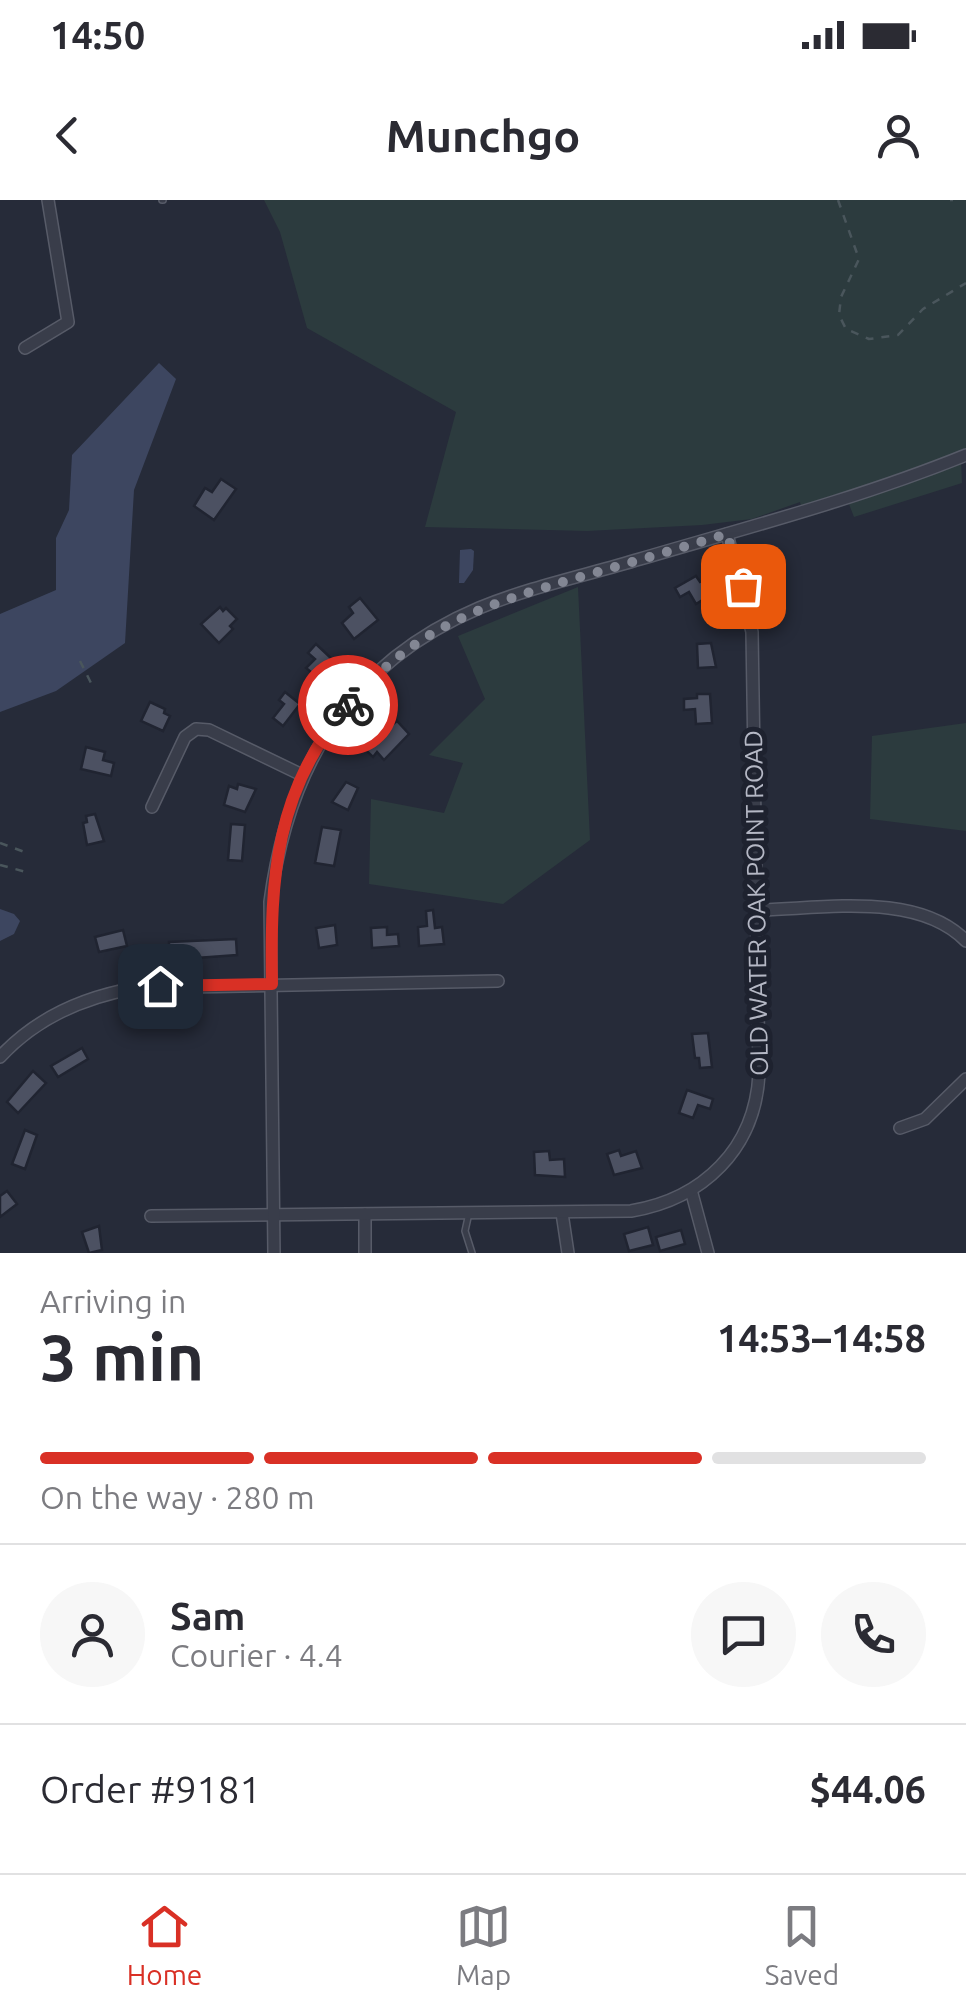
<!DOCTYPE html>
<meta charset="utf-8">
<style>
:root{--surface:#fff;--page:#f7f7f7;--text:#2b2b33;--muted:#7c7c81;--line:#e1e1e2;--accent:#d93025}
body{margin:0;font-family:Ubuntu,sans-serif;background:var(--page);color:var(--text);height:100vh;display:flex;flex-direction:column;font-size:38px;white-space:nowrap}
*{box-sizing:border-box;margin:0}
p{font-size:32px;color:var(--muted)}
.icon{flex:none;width:55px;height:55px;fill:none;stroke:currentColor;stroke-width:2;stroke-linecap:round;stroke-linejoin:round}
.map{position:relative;height:1053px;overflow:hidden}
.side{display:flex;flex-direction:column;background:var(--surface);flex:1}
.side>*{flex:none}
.pin{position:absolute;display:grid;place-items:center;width:85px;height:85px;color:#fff;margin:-42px;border-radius:20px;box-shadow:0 5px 15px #0006}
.courier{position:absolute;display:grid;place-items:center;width:100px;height:100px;margin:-50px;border:8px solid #d93025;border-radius:50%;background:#fff;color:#222;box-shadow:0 2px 12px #0007}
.head em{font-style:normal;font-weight:700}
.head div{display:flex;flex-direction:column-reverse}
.head{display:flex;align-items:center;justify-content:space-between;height:170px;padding:0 40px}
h1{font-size:65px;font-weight:700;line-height:75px}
.bar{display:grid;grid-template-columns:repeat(4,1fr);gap:15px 10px;align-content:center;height:120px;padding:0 40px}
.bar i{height:12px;border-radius:8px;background:var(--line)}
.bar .active{background:var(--accent)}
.bar p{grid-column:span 4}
.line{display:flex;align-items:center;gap:25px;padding:0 40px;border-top:2px solid var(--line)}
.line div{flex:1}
.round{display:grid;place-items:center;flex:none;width:105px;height:105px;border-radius:52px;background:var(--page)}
.status{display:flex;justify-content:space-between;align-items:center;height:70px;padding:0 50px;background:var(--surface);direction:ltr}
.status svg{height:28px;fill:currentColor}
header{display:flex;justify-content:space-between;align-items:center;height:130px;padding:0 40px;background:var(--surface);font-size:45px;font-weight:700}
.menu{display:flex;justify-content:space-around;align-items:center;height:140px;border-top:2px solid var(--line);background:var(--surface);font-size:28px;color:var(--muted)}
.menu a{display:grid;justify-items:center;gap:5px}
.menu .active{color:var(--accent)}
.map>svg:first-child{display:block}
</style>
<div class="status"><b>14:50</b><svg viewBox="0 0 49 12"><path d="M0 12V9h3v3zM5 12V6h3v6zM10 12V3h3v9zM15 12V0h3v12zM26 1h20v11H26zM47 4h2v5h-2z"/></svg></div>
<header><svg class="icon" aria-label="back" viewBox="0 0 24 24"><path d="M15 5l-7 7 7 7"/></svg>Munchgo<svg class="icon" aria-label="person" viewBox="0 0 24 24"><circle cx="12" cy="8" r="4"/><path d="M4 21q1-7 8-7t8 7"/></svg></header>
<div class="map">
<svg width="966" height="1053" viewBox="0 0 966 1053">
<rect width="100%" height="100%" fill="#262b39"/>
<!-- green -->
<g fill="#2c3b3e">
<path d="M264,0h702v257l-5,3 1,23 -108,34 -7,-18 -45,12 -2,-9 -48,17 -50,6 -115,6 -162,-4 31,-115 -149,-84 -27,-96z"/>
<path d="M578,387l12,253 -87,64 -134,-20 2,-85 73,14 19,-50 -34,-8 56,-56 -27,-63z"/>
<path d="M966,523v108l-96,-12 2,-83z"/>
</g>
<!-- water -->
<g fill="#3d4660">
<path d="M159,163l17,16 -42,111 -9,153 -69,48 -56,21v-98l56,-24v-52l13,-28 3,-55z"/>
<path d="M471,349l3,2 -1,19 -9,13h-5l1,-33z"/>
<path d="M0,709l14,5 6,7 -6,13 -14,7z"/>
</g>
<!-- building -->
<g fill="#4c5162" stroke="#202431" stroke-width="2.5">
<path d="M221,279l15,10 -22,31 -20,-14 11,-18 7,4z"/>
<path d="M696,376l4,6 4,-2 8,14 -16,10 -7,-12 -9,5 -5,-9z"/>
<path d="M360,398l18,22 -24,19 -12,-16 11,-10 -4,-6z"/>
<path d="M220,407l3,4 3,-3 11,11 -7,7 3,3 -14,14 -18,-19z"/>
<path d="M711,443l5,24 -18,1 -1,-24z"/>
<path d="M316,444l18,17 -18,15 -10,-8 9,-9 -7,-6z"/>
<path d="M285,492l15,12 -17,22 -10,-8 11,-14 -5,-4z"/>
<path d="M697,494h13l2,29 -16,1 -1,-15 -11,1v-11l13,-1z"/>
<path d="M150,502l15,7 -1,4 6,3 -7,15 -22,-10z"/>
<path d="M389,520l4,4 4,-3 12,13 -25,26 -7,-8 -4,5 -16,-15 10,-10 6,5z"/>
<path d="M86,547l19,5 -2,8 11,3 -3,13 -30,-7z"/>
<path d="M346,582l12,6 -10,22 -16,-8z"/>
<path d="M238,584l18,5 -11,23 -21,-7 5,-19 8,3z"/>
<path d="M95,614l9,27 -17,4 -4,-22 4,-1 -1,-6z"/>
<path d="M231,624l14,1 -3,36 -14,-1z"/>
<path d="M322,627l19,3 -7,36 -19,-3z"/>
<path d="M433,710l2,18 7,-1 2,17 -25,2 -1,-19 9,-1 -1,-15z"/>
<path d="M335,725l2,20 -18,3 -3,-20z"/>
<path d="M387,727v8l11,-1 1,12 -27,2 -1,-20z"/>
<path d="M123,730l4,16 -28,6 -4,-15z"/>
<path d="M236,739l1,16 -68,5v-18z"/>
<path d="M708,833l4,34 -12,1 -1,-10h-4l-3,-24z"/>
<path d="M82,848l6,11 -30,18 -7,-11z"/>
<path d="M33,871l13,12 -28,30 -11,-11z"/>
<path d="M687,890l26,9 -3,10 -12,-4 -5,13 -14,-5z"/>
<path d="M25,930l12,5 -12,34 -13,-5z"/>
<path d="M619,950l2,6 15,-5 6,17 -28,7 -7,-21z"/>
<path d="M549,951l1,9 14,-1 1,18 -30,-2 -1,-23z"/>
<path d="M7,991l10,13 -17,13v-21z"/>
<path d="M99,1026l3,24 -13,3 -7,-21z"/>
<path d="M648,1027l5,18 -24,6 -5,-17z"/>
<path d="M681,1030l4,14 -25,7 -4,-14z"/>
</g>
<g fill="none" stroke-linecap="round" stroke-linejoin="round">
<!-- service casing -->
<g stroke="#575b68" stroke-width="8">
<g id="service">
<path d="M162,0h1"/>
<path d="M469,1013l-4,18 7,22"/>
</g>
</g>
<!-- minor casing -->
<g stroke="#575b68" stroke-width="14">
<g id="minor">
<path d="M25,148l43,-26 -20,-122"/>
<path d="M152,607l33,-70 11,-8 13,1 93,45"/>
<path d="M757,710c65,-1 160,-19 209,31"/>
<path d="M0,857c36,-39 84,-60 136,-69l362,-7"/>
<path d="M900,928l25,-9 41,-40"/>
<path d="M691,990l17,63"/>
<path d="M562,1013l6,40"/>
<path d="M365,1014v39"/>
<path d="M151,1016l480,-5c72,-12 124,-62 128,-137l-7,-442 -25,-98"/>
<path d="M274,1053l-4,-351c18,-136 79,-239 209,-294 51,-21 108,-33 161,-49 109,-32 220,-61 326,-104"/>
</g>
</g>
<!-- path -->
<g stroke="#4a565c" stroke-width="2.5" stroke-dasharray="8 8" stroke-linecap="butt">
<path d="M838,0l21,59 -18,38 -2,18 7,14 23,10 29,-4 25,-26 43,-26"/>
<path d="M950,0h3"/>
<path d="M80,461l14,28"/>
<path d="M0,643l30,11"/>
<path d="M0,665l26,7"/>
</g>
<!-- service -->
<use href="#service" stroke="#393d4a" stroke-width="5"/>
<!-- minor -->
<use href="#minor" stroke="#393d4a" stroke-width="11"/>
</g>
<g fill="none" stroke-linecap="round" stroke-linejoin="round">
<!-- done -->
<path stroke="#838794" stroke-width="10" stroke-dasharray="0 18" d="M348,505c71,-81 139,-101 239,-130 46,-13 93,-27 140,-41l16,52"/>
<!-- route -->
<path stroke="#d93025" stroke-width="12" d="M160,786l112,-2c-2,-105 3,-195 76,-279"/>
</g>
<g text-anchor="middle" stroke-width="10" stroke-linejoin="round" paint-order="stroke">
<!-- street labels -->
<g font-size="25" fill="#b5b8c5" stroke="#1e222f">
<text transform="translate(756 703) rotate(-91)" y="9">OLD WATER OAK POINT ROAD</text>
</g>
</g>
</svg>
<div class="pin" style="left:743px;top:386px;background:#ea580c"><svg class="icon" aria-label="bag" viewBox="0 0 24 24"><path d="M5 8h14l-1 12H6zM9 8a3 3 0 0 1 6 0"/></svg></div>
<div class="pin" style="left:160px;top:786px;background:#1f2937"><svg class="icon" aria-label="home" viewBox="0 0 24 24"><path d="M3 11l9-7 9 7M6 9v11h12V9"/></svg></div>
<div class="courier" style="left:348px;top:505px"><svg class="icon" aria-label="bike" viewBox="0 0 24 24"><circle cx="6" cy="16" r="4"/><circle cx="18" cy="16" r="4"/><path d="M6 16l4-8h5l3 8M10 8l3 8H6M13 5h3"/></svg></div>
</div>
<section class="side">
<div class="head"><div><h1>3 min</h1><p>Arriving in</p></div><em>14:53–14:58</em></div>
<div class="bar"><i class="active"></i><i class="active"></i><i class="active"></i><i></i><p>On the way · 280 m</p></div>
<div class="line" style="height:180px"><a class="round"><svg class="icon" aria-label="person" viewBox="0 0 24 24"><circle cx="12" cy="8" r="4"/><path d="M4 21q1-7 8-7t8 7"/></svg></a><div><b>Sam</b><p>Courier · 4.4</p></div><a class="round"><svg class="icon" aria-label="chat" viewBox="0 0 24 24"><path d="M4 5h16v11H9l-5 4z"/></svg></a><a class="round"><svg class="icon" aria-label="phone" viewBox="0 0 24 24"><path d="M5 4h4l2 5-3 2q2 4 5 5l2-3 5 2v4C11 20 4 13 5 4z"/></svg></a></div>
<div class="line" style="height:130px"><div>Order #9181</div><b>$44.06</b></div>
</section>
<nav class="menu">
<a class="active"><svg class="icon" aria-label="home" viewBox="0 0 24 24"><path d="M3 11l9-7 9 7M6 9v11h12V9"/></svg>Home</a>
<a><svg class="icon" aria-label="map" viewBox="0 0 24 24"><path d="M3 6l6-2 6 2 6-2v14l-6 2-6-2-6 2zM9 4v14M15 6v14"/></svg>Map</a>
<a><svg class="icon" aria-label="saved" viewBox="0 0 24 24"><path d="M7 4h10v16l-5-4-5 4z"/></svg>Saved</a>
</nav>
